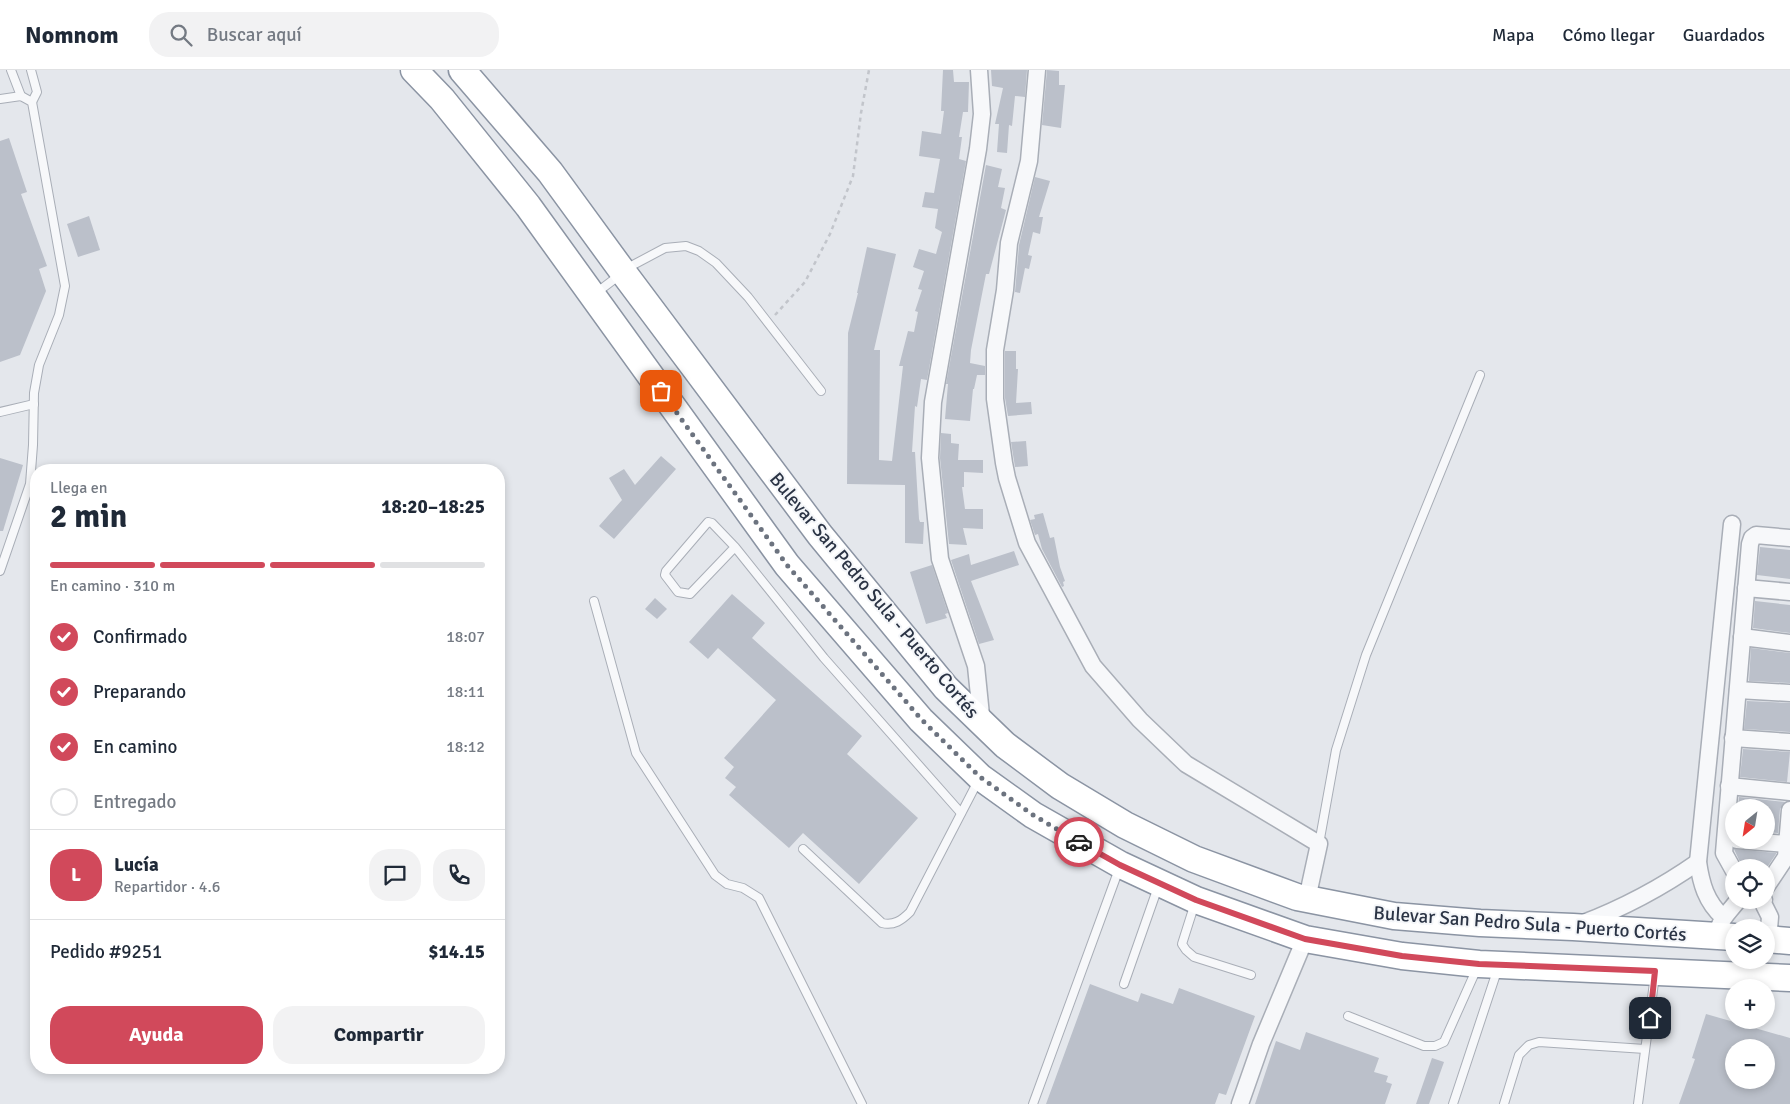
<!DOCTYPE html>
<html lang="es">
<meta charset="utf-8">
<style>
:root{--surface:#fff;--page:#f2f2f3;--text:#1f2937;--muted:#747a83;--line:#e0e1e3;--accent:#d1495b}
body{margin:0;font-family:Signika,sans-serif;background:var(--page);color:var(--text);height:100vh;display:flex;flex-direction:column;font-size:19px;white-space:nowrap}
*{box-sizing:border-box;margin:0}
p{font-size:16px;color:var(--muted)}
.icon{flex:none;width:28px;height:28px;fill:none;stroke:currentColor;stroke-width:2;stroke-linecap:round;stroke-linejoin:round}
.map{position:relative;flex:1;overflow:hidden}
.panel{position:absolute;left:30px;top:394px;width:475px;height:610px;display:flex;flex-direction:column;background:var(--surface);border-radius:20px;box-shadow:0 2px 8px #0003}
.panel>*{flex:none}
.needle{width:32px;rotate:210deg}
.tools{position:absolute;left:1725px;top:729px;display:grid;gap:10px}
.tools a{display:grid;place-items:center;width:50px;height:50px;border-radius:50%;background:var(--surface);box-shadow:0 2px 8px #0003;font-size:25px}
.pin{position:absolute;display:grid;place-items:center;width:42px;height:42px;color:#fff;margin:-21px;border-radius:10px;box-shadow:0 2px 8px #0006}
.courier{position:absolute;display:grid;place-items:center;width:50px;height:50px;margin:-25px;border:4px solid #d1495b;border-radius:50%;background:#fff;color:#222;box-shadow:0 1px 6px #0007}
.summary em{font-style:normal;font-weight:800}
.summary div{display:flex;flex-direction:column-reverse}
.summary{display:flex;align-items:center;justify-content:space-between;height:85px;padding:0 20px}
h1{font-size:32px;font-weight:800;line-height:38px}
.bar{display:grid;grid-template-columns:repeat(4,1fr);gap:8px 5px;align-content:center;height:60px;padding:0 20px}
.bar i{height:6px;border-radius:4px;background:var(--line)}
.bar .on{background:var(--accent)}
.bar p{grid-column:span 4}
.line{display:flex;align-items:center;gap:12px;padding:0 20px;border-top:1px solid var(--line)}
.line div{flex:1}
.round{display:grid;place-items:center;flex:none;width:52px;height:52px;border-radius:20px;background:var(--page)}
ol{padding:0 20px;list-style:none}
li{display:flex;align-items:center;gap:15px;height:55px}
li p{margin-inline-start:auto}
li .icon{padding:5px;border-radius:50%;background:var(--accent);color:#fff;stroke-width:4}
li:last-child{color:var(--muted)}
li i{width:28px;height:28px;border:2px solid var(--line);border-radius:50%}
.primary-button{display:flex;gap:10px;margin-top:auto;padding:10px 20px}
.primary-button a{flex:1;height:58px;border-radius:20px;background:var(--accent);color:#fff;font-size:20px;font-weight:800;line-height:58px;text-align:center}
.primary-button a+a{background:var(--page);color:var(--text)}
header{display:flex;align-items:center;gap:30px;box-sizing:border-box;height:70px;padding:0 25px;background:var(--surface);border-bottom:1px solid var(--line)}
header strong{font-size:24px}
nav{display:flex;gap:28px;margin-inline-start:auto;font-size:18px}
.search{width:350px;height:45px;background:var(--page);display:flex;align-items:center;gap:12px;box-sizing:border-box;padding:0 18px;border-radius:20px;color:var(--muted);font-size:19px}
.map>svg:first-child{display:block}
</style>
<header>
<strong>Nomnom</strong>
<div class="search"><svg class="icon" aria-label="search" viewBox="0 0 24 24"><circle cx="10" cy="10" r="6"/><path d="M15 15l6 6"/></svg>Buscar aquí</div>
<nav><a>Mapa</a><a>Cómo llegar</a><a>Guardados</a></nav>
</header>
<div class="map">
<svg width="1790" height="1034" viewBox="0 0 1790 1034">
<rect width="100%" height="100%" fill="#e4e7ec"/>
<!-- building -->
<g fill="#bbc0ca" fill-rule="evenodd">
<path d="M943,0h10l1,12h15l-1,30h-5l-4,25h3l-3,22 7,2 -39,219 -6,-1 -4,28 -2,-1 -3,46h3l4,67 1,3h4l-1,22 -18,-1v-58l-58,-1 1,-151 10,-40h-1l10,-46 29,7 -22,96h6l-1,110 13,1 11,-95h-4l9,-35 6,1 4,-20 -3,-1 7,-21 -4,-1 6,-18 -11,-4 6,-18 17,5 6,-22 -7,-4 3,-19 -16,-2 3,-15 9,1 6,-34 -21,-3 3,-25 19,3 3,-23h-3z"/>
<path d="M991,0h36l-2,27 -10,-1 -3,30 -3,-1 -2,28 -10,-1 2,-28h-4l8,-36 -11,-2z"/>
<path d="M1047,0l12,1v14h6l-4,43 -19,-3z"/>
<path d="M9,68l18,54 -6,2 26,72 -8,3 7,22 -26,64 -20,7v-221z"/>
<path d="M986,95l16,4 -4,18 7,1 -4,20 5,2 -17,64h-3l-15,76 -1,13 15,3v9h-8l-3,14h-1l-3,32 -25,-2 3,-35h-2z"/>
<path d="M1035,107l15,4 -11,36h4l-3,17 -7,-2 -5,23 4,1 -3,13 -4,-1 -5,25 -5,-1 4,-47z"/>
<path d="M89,146l11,34 -22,7 -11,-33z"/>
<path d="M1005,281h11v18h2l-2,34 15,-1 1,12 -24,2 -3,-18z"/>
<path d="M941,363l10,1v9l8,1 -1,16h25v13l-19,-1v15h-2l3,22h18v20l-20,-1 4,17 -18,-1 -9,-86z"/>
<path d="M1026,371l2,25 -13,1 -4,-25z"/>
<path d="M661,386l15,13 -62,70 -15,-13 23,-26 -13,-22 15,-9 11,16z"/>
<path d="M0,388l23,7 -20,66h-3z"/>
<path d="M1043,443l7,25 4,-1 6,30 5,14 -2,1 1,4 -2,1 -20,-38 -4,-15 -3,1 -5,-15 5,-1 -1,-4z"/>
<path d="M1760,477l30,3v29l-33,-4z"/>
<path d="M1014,481l5,14 -48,16 23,59 -15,4 -28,-84 18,-6 2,11z"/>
<path d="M932,495l16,48 -3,1 2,4 -21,6 -16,-52z"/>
<path d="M732,524l33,29 -13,15 110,98 -15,18 71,64 -59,66 -56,-51 -14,15 -60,-53 7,-8 -11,-9 9,-11 -10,-9 52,-58 -58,-52 -10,11 -19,-17z"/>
<path d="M655,528l12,11 -10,10 -12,-10z"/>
<path d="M1755,531l35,4v28l-37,-5z"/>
<path d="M1751,578l39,5v30l-41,-2z"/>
<path d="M1747,631l43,2v29l-46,-3z"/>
<path d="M1743,679l47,3 -3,30 -47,-5z"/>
<path d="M1739,727l46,5 -5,7 -2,24 -12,-1v-24h-28z"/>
<path d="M1734,779l42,4v1l-10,15v-4l-26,-3z"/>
<path d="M1090,914l48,18 3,-9 32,11 6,-16 76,28 -29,79 -7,-2 -4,11h-169z"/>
<path d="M1706,944l84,24v66h-111l16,-45 -3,-1zM1734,978h32v32h-32z"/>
<path d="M1306,962l73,26 -5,14 14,4 -2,6 6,2 -7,20h-130l21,-63 24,9z"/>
<path d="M1432,988l12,4 -15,42h-13z"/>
</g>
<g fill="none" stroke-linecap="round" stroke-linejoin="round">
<!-- service casing -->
<g stroke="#a9aeb7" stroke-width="10">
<g id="service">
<path d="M11,0l10,26"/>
<path d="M31,0l6,22 -5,10"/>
<path d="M0,29l21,-3 11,6 33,184 -6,29 -20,50 -5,28 -1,52 -3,39 -30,87"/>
<path d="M596,223l37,-28 32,-17 21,-2 13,5 17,12 32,34 73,94"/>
<path d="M0,342l34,-8"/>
<path d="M735,477l-45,47 -12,-2 -13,-17 1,-4 42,-49 4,1 23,24 89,111 137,155"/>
<path d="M594,531l42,152 79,122 12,9 16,4 16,10 103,206"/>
<path d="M1319,774l17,-94 30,-95 114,-280"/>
<path d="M803,779l79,74c12,3 20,-3 28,-11l68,-131"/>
<path d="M1195,833l-13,41 4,6 8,7 57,18"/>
<path d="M1124,914l34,-97"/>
<path d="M1348,946l76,30h11l9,-4 33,-74"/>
<path d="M1033,1034l86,-235"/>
<path d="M1453,1034l45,-136"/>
<path d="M1504,1034l15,-49 10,-10 10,-3 106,7"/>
<path d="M1638,1034l17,-129"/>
</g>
</g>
<!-- minor casing -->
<g stroke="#a9aeb7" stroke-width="19">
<g id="minor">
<path d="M979,0l3,44 -4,35 -45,253 -3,56 10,101 36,107 6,59"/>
<path d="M1037,0l-8,91 -20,82 -4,47 -10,60v49l9,64 3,15 20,65 66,123 47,54 46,44 133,80 -12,55"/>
<path d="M1746,518l44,4"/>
<path d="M1742,567l48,6"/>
<path d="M1738,620l52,3"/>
<path d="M1733,668l57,4"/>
<path d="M1729,716l61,6"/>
<path d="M1737,770l50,4"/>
<path d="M1734,801l-10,-18 26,-309 2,-6 4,-3 34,3"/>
<path d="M1766,817l20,-30 4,-47"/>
<path d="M1764,830l-1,3 7,14 -2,23"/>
<path d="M1723,847c-17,-15 -22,-34 -25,-55l34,-338"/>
<path d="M1581,854c42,-16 80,-36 117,-62"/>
<path d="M1719,857c4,-11 12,-17 19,-27"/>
<path d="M1240,1034l21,-60 44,-105"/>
</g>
</g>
<!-- trunk casing -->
<g stroke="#8b94a3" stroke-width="29">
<g id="trunk">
<path d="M414,0l28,29 86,107 259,359 134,155 59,57 53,38 88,50 75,35 109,39 97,17 77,8 311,14"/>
<path d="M462,0l88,102 73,100 197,263 126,153 59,57 55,41 65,39 69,34 103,38 97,19 86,7 93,4 161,10"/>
<path d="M1766,869l24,2"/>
</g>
</g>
<!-- path -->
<path stroke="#c2c5cb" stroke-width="2.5" stroke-dasharray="4 4" stroke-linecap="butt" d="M775,245l30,-33 25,-48 23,-58 8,-63 8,-43"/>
<!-- service -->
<use href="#service" stroke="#f7f8fa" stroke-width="8"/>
<!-- minor -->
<use href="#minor" stroke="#f7f8fa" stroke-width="16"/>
<!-- trunk -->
<use href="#trunk" stroke="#fff" stroke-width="26"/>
</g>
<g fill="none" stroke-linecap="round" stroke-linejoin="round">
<!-- done -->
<path stroke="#6c737f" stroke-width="5" stroke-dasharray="0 9" d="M661,321l126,174 135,155 58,57 53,38 46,27"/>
<!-- route -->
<path stroke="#d1495b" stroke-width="6" d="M1079,772l41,23 76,35 109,39 97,17 77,8 176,7 -5,47"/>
</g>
<g text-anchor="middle" stroke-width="4" stroke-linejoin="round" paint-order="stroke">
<!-- street labels -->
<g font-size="19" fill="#2b3445" stroke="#f4f6f9">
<text transform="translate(875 525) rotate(50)" y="7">Bulevar San Pedro Sula - Puerto Cortés</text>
<text transform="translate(1530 853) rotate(4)" y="7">Bulevar San Pedro Sula - Puerto Cortés</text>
</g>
</g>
</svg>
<div class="tools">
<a><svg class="needle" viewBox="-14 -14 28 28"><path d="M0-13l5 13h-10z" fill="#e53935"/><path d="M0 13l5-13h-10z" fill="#747a83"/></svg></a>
<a><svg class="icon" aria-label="locate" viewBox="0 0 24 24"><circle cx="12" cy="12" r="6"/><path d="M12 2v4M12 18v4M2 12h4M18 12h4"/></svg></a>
<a><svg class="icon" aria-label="layers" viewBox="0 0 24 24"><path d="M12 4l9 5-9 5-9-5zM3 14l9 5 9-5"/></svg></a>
<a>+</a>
<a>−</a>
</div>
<div class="pin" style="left:661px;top:321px;background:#ea580c"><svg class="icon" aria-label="bag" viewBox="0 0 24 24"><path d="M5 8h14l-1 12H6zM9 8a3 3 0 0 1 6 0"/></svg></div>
<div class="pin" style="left:1650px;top:948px;background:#1f2937"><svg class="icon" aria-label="home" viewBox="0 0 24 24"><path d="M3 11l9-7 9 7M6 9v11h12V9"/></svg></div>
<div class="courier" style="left:1079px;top:772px"><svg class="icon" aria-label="car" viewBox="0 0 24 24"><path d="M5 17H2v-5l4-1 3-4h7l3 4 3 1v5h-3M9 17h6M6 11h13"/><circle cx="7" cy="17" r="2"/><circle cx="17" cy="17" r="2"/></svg></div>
<section class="panel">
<div class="summary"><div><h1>2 min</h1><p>Llega en</p></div><em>18:20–18:25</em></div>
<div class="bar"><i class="on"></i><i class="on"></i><i class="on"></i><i></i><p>En camino · 310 m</p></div>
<ol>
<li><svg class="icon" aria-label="check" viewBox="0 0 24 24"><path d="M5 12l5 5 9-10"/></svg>Confirmado<p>18:07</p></li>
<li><svg class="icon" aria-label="check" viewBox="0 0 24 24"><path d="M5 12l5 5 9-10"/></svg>Preparando<p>18:11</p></li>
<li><svg class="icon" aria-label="check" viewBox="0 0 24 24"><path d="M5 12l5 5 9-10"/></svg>En camino<p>18:12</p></li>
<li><i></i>Entregado</li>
</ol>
<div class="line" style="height:90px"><b class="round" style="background:var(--accent);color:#fff">L</b><div><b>Lucía</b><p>Repartidor · 4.6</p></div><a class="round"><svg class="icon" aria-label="chat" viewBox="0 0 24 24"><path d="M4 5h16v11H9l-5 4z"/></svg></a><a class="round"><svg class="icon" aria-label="phone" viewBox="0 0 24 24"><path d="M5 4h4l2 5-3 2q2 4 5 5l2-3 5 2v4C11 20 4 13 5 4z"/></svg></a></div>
<div class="line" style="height:65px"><div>Pedido #9251</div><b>$14.15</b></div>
<div class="primary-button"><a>Ayuda</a><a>Compartir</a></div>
</section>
</div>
